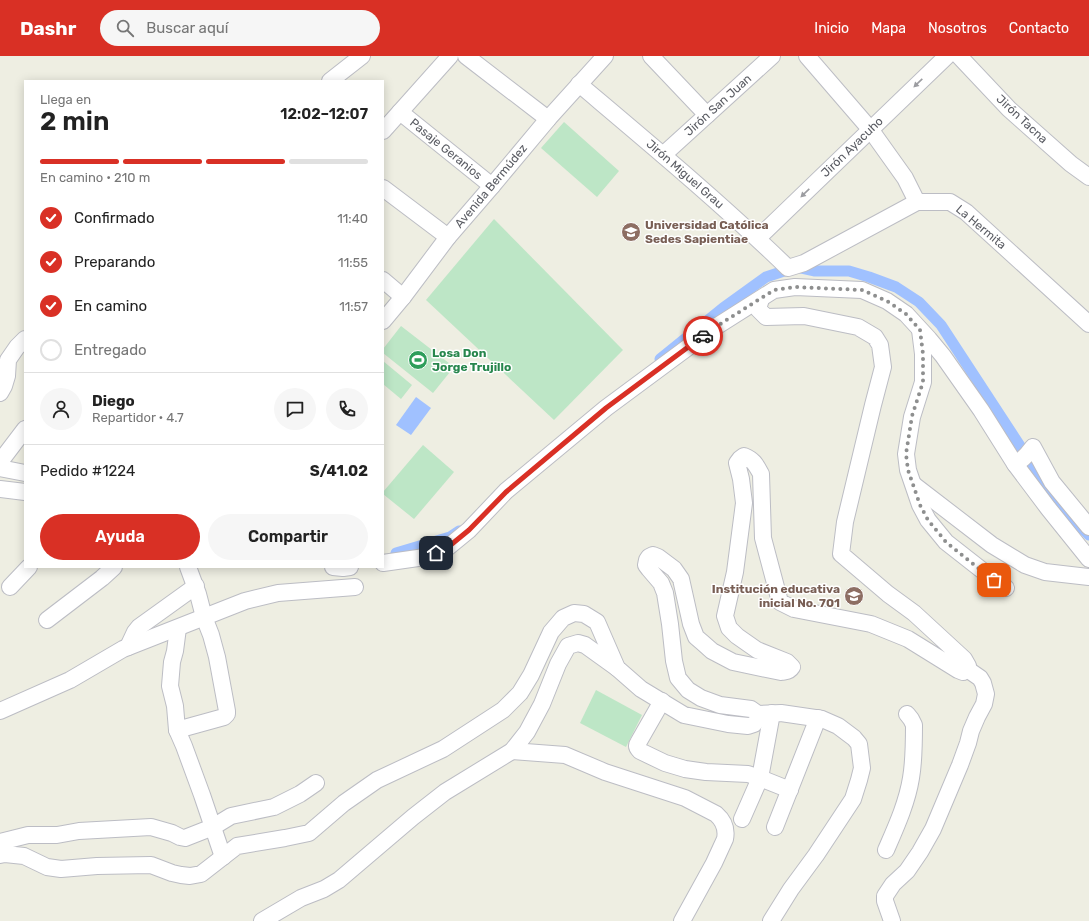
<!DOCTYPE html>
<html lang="es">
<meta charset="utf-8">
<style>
:root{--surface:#fff;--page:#f6f6f6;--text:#222;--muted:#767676;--line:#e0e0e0;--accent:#d93025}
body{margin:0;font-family:Rubik,sans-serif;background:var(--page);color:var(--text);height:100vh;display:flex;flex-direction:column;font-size:15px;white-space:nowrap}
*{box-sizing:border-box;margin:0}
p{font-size:13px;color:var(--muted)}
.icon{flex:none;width:22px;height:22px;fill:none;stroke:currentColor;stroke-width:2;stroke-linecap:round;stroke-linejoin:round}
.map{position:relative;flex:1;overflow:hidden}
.drawer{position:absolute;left:24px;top:24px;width:360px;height:488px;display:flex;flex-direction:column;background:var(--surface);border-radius:0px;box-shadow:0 2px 10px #0003}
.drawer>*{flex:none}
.pin{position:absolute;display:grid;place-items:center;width:34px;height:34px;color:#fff;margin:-17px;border-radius:8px;box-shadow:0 2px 6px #0006}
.courier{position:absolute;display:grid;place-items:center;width:40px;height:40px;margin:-20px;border:3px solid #d93025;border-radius:50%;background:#fff;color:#222;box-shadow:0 1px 5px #0007}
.head em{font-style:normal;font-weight:600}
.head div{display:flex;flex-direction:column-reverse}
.head{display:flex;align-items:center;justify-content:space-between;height:68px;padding:0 16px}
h1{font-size:26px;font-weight:600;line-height:30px}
.bar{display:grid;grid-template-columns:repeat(4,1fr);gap:6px 4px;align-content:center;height:48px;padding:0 16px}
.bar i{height:5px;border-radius:3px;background:var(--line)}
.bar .current{background:var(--accent)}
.bar p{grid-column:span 4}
.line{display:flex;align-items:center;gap:10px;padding:0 16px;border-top:1px solid var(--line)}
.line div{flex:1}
.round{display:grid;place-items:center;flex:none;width:42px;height:42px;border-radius:21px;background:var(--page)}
ol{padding:0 16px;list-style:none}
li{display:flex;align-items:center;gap:12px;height:44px}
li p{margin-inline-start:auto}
li .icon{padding:4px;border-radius:50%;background:var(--accent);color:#fff;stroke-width:4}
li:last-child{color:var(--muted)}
li i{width:22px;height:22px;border:2px solid var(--line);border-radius:50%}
.cta{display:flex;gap:8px;margin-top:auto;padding:8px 16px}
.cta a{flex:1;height:46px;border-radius:24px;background:var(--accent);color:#fff;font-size:16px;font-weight:600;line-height:46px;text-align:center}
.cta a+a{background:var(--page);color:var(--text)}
header{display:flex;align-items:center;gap:24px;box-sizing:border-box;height:56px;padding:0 20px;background:var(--accent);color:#fff}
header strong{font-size:19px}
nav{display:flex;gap:22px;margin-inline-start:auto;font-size:14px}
.search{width:280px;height:36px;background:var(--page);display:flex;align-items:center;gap:10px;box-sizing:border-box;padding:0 14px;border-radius:22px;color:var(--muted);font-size:15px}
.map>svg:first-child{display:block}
</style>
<header>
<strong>Dashr</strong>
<div class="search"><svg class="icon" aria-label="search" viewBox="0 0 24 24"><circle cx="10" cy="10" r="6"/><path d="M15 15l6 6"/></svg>Buscar aquí</div>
<nav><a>Inicio</a><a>Mapa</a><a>Nosotros</a><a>Contacto</a></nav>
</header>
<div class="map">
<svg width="1089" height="865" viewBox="0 0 1089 865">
<rect width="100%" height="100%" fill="#eeeee2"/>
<!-- green -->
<g fill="#bde6c6">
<path d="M564,66l55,49 -22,26 -56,-49z"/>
<path d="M494,163l129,131 -69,70 -128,-120z"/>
<path d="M401,270l53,41 -21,26 -50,-40v-4z"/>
<path d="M383,305l29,24 -11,14 -18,-15z"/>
<path d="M423,389l31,27 -40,47 -31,-25v-2z"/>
<path d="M596,634l46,25 -16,32 -46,-24z"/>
</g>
<!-- water -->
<path fill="#a0c1ff" d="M416,341l15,11 -20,27 -15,-10z"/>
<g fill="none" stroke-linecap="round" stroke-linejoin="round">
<!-- canal -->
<g stroke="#a0c1ff" stroke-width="11">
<path d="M660,303l63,-51 43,-31 30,-10 18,4h35l20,6 27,10 23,15 22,23 117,179 31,31"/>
<path d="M396,497l54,-16 9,-6"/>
</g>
<!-- minor casing -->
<g stroke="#bcbdc4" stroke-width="18">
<g id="minor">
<path d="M466,0l82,63"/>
<path d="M651,0l56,59"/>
<path d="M807,0l63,73 35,49 12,24"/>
<path d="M959,0l50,53 62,55 18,13"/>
<path d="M330,25l32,-25"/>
<path d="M579,28c71,60 142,119 209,184l16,-5 113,-61h33l16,10 123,112"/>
<path d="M400,56l92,74"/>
<path d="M383,75l67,-75"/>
<path d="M663,99l109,-99"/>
<path d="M383,132l65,49"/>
<path d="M758,182l189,-182"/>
<path d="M383,224l20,17"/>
<path d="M383,265l20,-24 45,-60 44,-51 56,-67 57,-63"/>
<path d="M920,274l3,24v28l-11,35 -6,37 2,16 12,35 8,15 18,22 37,29 23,17"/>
<path d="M0,337l4,-7 3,-10 1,-16 9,-13 8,-8"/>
<path d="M0,406l25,-33"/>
<path d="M1015,408c8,-4 13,-10 18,-17l19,35 37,45"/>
<path d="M0,412l25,5"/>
<path d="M914,429l78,60 33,20 20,7 44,5"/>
<path d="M0,433l25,3"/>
<path d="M383,507l42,-6 22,-9 22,-18 37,-39 100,-83 108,-80 60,-38 21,-3 67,3 25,11 19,13 23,25 14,17 38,54 34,54 33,44 41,51"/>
<path d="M333,511l10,1 7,-1"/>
<path d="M10,531l19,-20"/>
<path d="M47,564l55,-42 12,-11"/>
<path d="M178,572l-3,23 -3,11 -2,24 5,20 2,24 7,16 18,49 21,62"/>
<path d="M128,591l7,-15 4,-5 57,-41"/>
<path d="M662,645l-24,42c-2,3 -1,5 2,8l25,12 20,6 21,3 42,2 12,4 30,12"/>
<path d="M0,655l70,-31 53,-31 122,-48 33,-8 77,-6"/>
<path d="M758,658l23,-1 41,6 16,7 16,12 5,6 3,24 -3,12 -6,19 -37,56 -25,34 -20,32"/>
<path d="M177,674l47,-13 3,-3v-3l-10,-54 -6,-22 -7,-18 -6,-23 -10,-27"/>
<path d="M512,695l53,4 40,17 80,26 31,16c8,7 11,15 9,25l-11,24 -32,58"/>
<path d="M742,763l18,-41 12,-65"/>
<path d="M775,771l43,-109"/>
<path d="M0,786l28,-7h29l22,-4 72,-4 21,6 8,4 5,1 28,-11 18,-11 43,-9 26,-13 16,-11"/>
<path d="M886,794c10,-23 21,-47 25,-72 3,-17 3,-36 3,-53l-3,-6 -4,-5"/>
<path d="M0,799l5,-1 19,2 23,11 14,2 36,-3 54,-1 21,8 9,2 9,1 11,-2 36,-28 48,-8 24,-5 35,-30 33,-23 66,-31 60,-39 17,-17 11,-18 20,-43 12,-14 11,-5 10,1 13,8 20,46 24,21 43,26 44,9 20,2 6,-2 3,-4 1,-6 -7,-5 -31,-4 -19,-7 -13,-8 -10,-12 -4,-17 -4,-37 -5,-31 -4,-10 -12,-14 -3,-4 1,-5 2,-3 4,-2 5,2 16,12 7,10 10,45 5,13 7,6 9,8 21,11 48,10c5,-1 8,0 11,-5l-5,-5 -30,-12 -20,-14 -8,-8 -4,-12 10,-44 9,-69 -3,-24 -4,-16 3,-4 4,-3c10,4 12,9 17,18l2,64 17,64 14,7 77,15 37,15 50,31 5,2 4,-3 1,-3 -4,-7 -50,-46 -26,-19 -47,-40 4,-32 28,-117 10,-38 -3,-22 -5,-8 -17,-10 -54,-11 -38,1 -8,-8 3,-10"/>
<path d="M262,865l39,-23 23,-9 15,-9 74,-63 32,-25 67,-41 15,-19 15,-28 16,-40 10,-18 10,-3 7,2 32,23"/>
<path d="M892,865l-7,-20v-5l8,-12 14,-13 13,-19 13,-23 27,-64 8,-22 3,-12 6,-14 7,-13 2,-10 -3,-11 -3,-5 -13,-9"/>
</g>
</g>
<!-- minor -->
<use href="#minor" stroke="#fff" stroke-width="16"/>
</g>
<!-- one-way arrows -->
<defs><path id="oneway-solid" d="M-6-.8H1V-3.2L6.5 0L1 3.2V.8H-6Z"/></defs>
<g fill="#9c9da1">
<use href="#oneway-solid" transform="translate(918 27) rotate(136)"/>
<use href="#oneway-solid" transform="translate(805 137) rotate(136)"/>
</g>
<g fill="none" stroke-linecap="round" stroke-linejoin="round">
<!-- done -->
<path stroke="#8e8f8f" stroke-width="4" stroke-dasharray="0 7.2" d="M703,280l11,-8 60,-38 21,-3 67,3 25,11 19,13 14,16 3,24v28l-11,34 -6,38 2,16 12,35 8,15 18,22 37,30 11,8"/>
<!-- route -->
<path stroke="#d93025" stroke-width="5" d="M436,497l11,-5 22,-18 37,-38 100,-84 97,-72"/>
</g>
<!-- icons -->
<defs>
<g id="university-disc" transform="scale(1)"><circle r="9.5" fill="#8d6e63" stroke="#fff"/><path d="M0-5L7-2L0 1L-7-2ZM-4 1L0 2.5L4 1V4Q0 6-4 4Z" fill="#fff"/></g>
<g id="stadium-disc" transform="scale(1)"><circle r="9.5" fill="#2e9e5b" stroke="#fff"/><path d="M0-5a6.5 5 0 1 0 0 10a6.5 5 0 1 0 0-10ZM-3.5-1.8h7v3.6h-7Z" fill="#fff"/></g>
<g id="school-disc" transform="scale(1)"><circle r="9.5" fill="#8d6e63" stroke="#fff"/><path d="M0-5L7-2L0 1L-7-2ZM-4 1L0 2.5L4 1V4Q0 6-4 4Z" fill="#fff"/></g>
</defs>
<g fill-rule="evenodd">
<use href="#university-disc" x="631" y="176"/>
<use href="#stadium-disc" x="418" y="304"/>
<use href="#school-disc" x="854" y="540"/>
</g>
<g text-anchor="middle" stroke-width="3" stroke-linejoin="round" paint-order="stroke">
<!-- street labels -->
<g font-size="12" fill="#5a5c63" stroke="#fff">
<text transform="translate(718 49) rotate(-42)" y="4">Jirón San Juan</text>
<text transform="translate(1022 63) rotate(43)" y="4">Jirón Tacna</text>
<text transform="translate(852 91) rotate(-44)" y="4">Jirón Ayacuho</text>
<text transform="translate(446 93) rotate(39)" y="4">Pasaje Geranios</text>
<text transform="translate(685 118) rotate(41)" y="4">Jirón Miguel Grau</text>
<text transform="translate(491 130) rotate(-50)" y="4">Avenida Bermúdez</text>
<text transform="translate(981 171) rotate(40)" y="4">La Hermita</text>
</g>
<!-- education labels -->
<g font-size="12" font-weight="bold" fill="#785e54" stroke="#fff" text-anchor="start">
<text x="645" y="173">Universidad Católica<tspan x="645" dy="14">Sedes Sapientiae</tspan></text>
<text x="840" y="537" text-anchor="end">Institución educativa<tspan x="840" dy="14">inicial No. 701</tspan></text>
</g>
<!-- leisure labels -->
<g font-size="12" font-weight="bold" fill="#27864d" stroke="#fff" text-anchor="start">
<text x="432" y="301">Losa Don<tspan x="432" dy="14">Jorge Trujillo</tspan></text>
</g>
</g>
</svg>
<div class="pin" style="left:994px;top:524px;background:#ea580c"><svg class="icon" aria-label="bag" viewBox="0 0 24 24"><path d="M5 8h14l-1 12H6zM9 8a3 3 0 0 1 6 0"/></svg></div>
<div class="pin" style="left:436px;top:497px;background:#1f2937"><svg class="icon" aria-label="home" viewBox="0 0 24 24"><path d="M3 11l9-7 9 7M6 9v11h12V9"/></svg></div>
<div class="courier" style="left:703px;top:280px"><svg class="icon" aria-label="car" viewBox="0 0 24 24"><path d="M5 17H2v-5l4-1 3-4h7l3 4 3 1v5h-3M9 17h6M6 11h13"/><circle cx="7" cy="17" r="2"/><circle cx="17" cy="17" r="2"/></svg></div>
<section class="drawer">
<div class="head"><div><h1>2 min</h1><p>Llega en</p></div><em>12:02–12:07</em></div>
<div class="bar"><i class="current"></i><i class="current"></i><i class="current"></i><i></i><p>En camino · 210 m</p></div>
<ol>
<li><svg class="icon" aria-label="check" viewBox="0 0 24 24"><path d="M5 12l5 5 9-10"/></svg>Confirmado<p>11:40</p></li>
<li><svg class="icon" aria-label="check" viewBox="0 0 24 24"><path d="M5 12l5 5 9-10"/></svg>Preparando<p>11:55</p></li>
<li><svg class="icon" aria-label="check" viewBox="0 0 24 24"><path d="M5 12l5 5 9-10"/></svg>En camino<p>11:57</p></li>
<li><i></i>Entregado</li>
</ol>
<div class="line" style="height:72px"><a class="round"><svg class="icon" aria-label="person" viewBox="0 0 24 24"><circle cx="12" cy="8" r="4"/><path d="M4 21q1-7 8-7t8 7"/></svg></a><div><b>Diego</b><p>Repartidor · 4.7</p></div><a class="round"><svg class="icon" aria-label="chat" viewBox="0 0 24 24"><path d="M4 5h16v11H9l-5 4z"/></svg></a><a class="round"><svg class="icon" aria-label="phone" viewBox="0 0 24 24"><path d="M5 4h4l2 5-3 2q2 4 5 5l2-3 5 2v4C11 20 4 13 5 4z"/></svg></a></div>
<div class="line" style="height:52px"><div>Pedido #1224</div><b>S/41.02</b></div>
<div class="cta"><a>Ayuda</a><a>Compartir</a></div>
</section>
</div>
